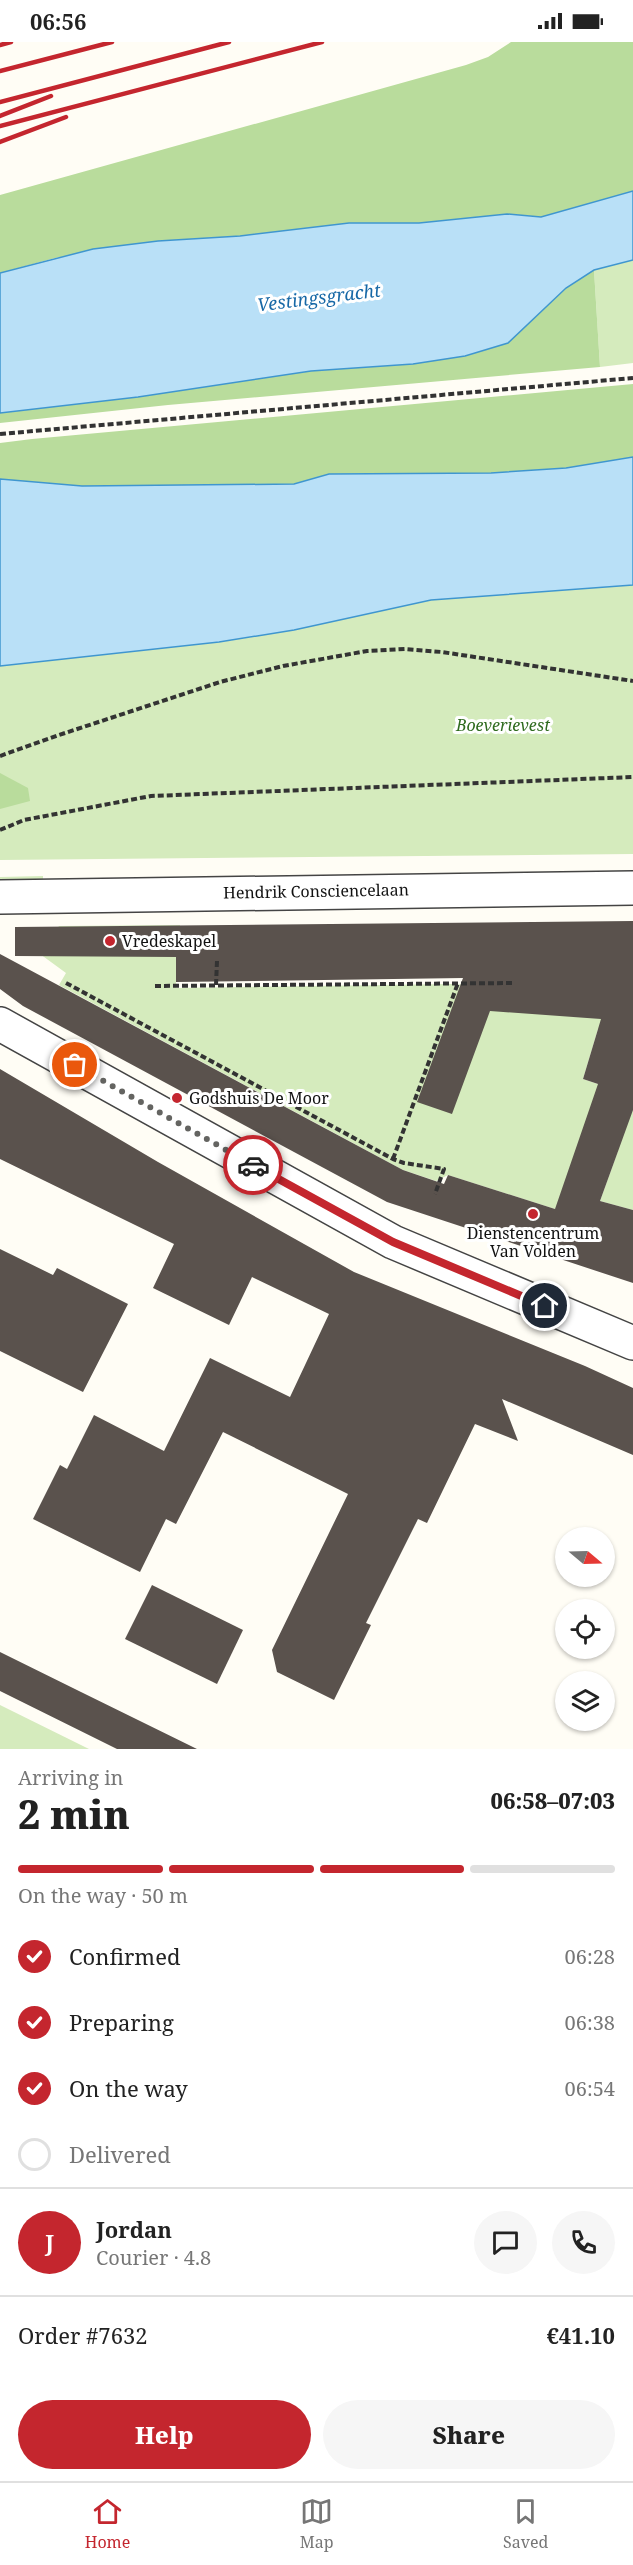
<!DOCTYPE html>
<meta charset="utf-8">
<style>
:root{--surface:#fff;--page:#f6f6f6;--text:#222;--muted:#767676;--line:#e0e0e0;--accent:#c4262e}
body{margin:0;font-family:"Noto Serif",serif;background:var(--page);color:var(--text);height:100vh;display:flex;flex-direction:column;font-size:22px;white-space:nowrap}
*{box-sizing:border-box;margin:0}
p{font-size:20px;color:var(--muted)}
.icon{flex:none;width:33px;height:33px;fill:none;stroke:currentColor;stroke-width:2;stroke-linecap:round;stroke-linejoin:round}
.map{position:relative;height:1707px;overflow:hidden}
.sheet{display:flex;flex-direction:column;background:var(--surface);flex:1}
.sheet>*{flex:none}
.needle{width:39px;rotate:109deg}
.tools{position:absolute;left:555px;top:1485px;display:grid;gap:12px}
.tools a{display:grid;place-items:center;width:60px;height:60px;border-radius:50%;background:var(--surface);box-shadow:0 2px 4px #0004;font-size:30px}
.pin{position:absolute;display:grid;place-items:center;width:51px;height:51px;color:#fff;margin:-26px;border:3px solid #fff;border-radius:50%;box-shadow:0 2px 6px #0007}
.courier{position:absolute;display:grid;place-items:center;width:60px;height:60px;margin:-30px;border:4px solid #c4262e;border-radius:50%;background:#fff;color:#222;box-shadow:0 2px 8px #0007}
.overview em{font-style:normal;font-weight:800}
.overview div{display:flex;flex-direction:column-reverse}
.overview{display:flex;align-items:center;justify-content:space-between;height:102px;padding:0 18px}
h1{font-size:39px;font-weight:800;line-height:45px}
.bar{display:grid;grid-template-columns:repeat(4,1fr);gap:9px 6px;align-content:center;height:72px;padding:0 18px}
.bar i{height:8px;border-radius:4px;background:var(--line)}
.bar .on{background:var(--accent)}
.bar p{grid-column:span 4}
.line{display:flex;align-items:center;gap:15px;padding:0 18px;border-top:2px solid var(--line)}
.line div{flex:1}
.round{display:grid;place-items:center;flex:none;width:63px;height:63px;border-radius:32px;background:var(--page)}
ol{padding:0 18px;list-style:none}
li{display:flex;align-items:center;gap:18px;height:66px}
li p{margin-inline-start:auto}
li .icon{padding:6px;border-radius:50%;background:var(--accent);color:#fff;stroke-width:4}
li:last-child{color:var(--muted)}
li i{width:33px;height:33px;border:3px solid var(--line);border-radius:50%}
.primary-button{display:flex;gap:12px;margin-top:auto;padding:12px 18px}
.primary-button a{flex:1;height:69px;border-radius:36px;background:var(--accent);color:#fff;font-size:24px;font-weight:800;line-height:69px;text-align:center}
.primary-button a+a{background:var(--page);color:var(--text)}
.status{display:flex;justify-content:space-between;align-items:center;height:42px;padding:0 30px;background:var(--surface);direction:ltr}
.status svg{height:16px;fill:currentColor}
.menu{display:flex;justify-content:space-around;align-items:center;height:84px;border-top:2px solid var(--line);background:var(--surface);font-size:16px;color:var(--muted)}
.menu a{display:grid;justify-items:center;gap:3px}
.menu .on{color:var(--accent)}
.map>svg:first-child{display:block}
</style>
<div class="status"><b>06:56</b><svg viewBox="0 0 49 12"><path d="M0 12V9h3v3zM5 12V6h3v6zM10 12V3h3v9zM15 12V0h3v12zM26 1h20v11H26zM47 4h2v5h-2z"/></svg></div>
<div class="map">
<svg width="633" height="1707" viewBox="0 0 633 1707">
<rect width="100%" height="100%" fill="#fffdf5"/>
<!-- green -->
<g fill="#d5ebbd">
<path d="M633,218v103l-33,4 -6,-97z"/>
<path d="M633,543v269l-633,6v-194l220,-24 74,-12 136,-30z"/>
<path d="M43,834v6l-43,3v-8z"/>
<path d="M180,883v33l-4,1v29l276,-4 66,4 115,17 -35,24 -15,50 50,17v114l-33,-9 18,-50 -63,58 -107,-34 -12,6 -33,-11 -344,-185 7,-12 -26,-19 19,-28z"/>
<path d="M0,1663l89,44h-89z"/>
</g>
<!-- forest -->
<g fill="#b9dc9c">
<path d="M511,0h122v150l-92,25 -34,-3 -88,9h-70l-109,13 -82,5 -103,17 -55,15v-78l466,-130 22,-8z"/>
<path d="M594,228l6,97 -432,38 -168,18v-10l138,-16 173,-26 102,-7 52,-8 43,-13 58,-55z"/>
<path d="M633,342v73l-67,11 -75,5 -162,1 -35,10 -212,2 -82,-7v-36l32,-4z"/>
<path d="M0,731l28,15 2,13 -30,8z"/>
</g>
<!-- water -->
<g fill="#b9e0f7" stroke="#3f96cf" stroke-width="1.5">
<path d="M633,149v69l-39,10 -28,18 -58,55 -43,13 -52,8 -102,7 -173,26 -138,16v-140l93,-24 65,-8 82,-5 109,-13h70l88,-9 34,3z"/>
<path d="M633,415v128l-202,15 -137,30 -75,12 -219,24v-187l82,7 212,-2 35,-10 162,-1 75,-5z"/>
</g>
<!-- building -->
<g fill="#5a524d">
<path d="M633,879v189l-33,91 33,9v73l-246,-81 -364,-196 -23,-17v-35l403,216 41,14 4,-9 107,34 43,-125 -15,-5 18,-60 -111,-8 -38,103 -35,-12 46,-124 -287,4v-25l-161,-1v-29z"/>
<path d="M0,1027l158,93 196,110 231,94 48,22v67l-131,-56 16,42 -43,-17 -48,99 -9,-4 -52,104 5,2 -37,75 -57,-28 -5,-22 76,-156 -125,-62 -47,92 -10,-5 -26,53 -107,-53 27,-54 7,4 27,-54 70,36 46,-93 80,39 39,-83 -77,-37 -23,48 -76,-37 21,-44 -174,-85z"/>
<path d="M0,1207l53,26 4,-7 71,36 -45,88 -83,-41z"/>
<path d="M152,1543l91,45 -26,54 -92,-45z"/>
<path d="M0,1610l81,40 116,57h-80l-117,-58z"/>
</g>
<g fill="none" stroke-linecap="round" stroke-linejoin="round">
<!-- minor casing -->
<g stroke="#444" stroke-width="36">
<g id="minor">
<path d="M0,855l633,-9"/>
<path d="M0,982l393,218 240,101"/>
</g>
</g>
<!-- path -->
<g stroke="#333" stroke-width="4" stroke-dasharray="6 3" stroke-linecap="butt">
<path d="M0,392l633,-56"/>
<path d="M0,714l59,-21 161,-53 63,-16 84,-15 38,-2 37,3 191,29"/>
<path d="M0,788l24,-10 127,-24 482,-19"/>
<path d="M66,941l327,176 11,4 40,6 -9,25"/>
<path d="M216,943l1,-24"/>
<path d="M155,944l359,-3"/>
<path d="M393,1117l65,-176"/>
</g>
<!-- minor -->
<use href="#minor" stroke="#fff" stroke-width="33"/>
<!-- rail -->
<g stroke="#c4262e" stroke-width="4.5">
<path d="M0,3l11,-3"/>
<path d="M0,29l112,-29"/>
<path d="M0,60l229,-60"/>
<path d="M0,74l51,-20"/>
<path d="M0,84l322,-84"/>
<path d="M0,100l66,-25"/>
</g>
</g>
<g fill="none" stroke-linecap="round" stroke-linejoin="round">
<!-- done -->
<path stroke="#646461" stroke-width="6" stroke-dasharray="0 10.8" d="M75,1023l178,100"/>
<!-- route -->
<path stroke="#c4262e" stroke-width="8" d="M253,1123l140,77 152,64"/>
</g>
<!-- markers -->
<g fill="#c4262e" stroke="#fff" stroke-width="2">
<circle cx="110" cy="899" r="6"/>
<circle cx="177" cy="1056" r="6"/>
<circle cx="533" cy="1172" r="6"/>
</g>
<g text-anchor="middle" stroke-width="6" stroke-linejoin="round" paint-order="stroke">
<!-- park labels -->
<g font-size="16" font-style="italic" fill="#2f6b1f" stroke="#fff">
<text x="503" y="689">Boeverievest</text>
</g>
<!-- street labels -->
<g font-size="16" fill="#111" stroke="#fff">
<text transform="translate(316 849) rotate(-1)" y="6">Hendrik Consciencelaan</text>
</g>
<!-- poi labels -->
<g font-size="16" fill="#111" stroke="#fff" text-anchor="start">
<text x="122" y="905">Vredeskapel</text>
<text x="189" y="1062">Godshuis De Moor</text>
<text x="533" y="1197" text-anchor="middle">Dienstencentrum<tspan x="533" dy="18">Van Volden</tspan></text>
</g>
<!-- water labels -->
<g font-size="18" font-style="italic" fill="#1768a6" stroke="#fff">
<text transform="translate(319 256) rotate(-7)" y="6">Vestingsgracht</text>
</g>
</g>
</svg>
<div class="tools">
<a><svg class="needle" viewBox="-14 -14 28 28"><path d="M0-13l5 13h-10z" fill="#e53935"/><path d="M0 13l5-13h-10z" fill="#767676"/></svg></a>
<a><svg class="icon" aria-label="locate" viewBox="0 0 24 24"><circle cx="12" cy="12" r="6"/><path d="M12 2v4M12 18v4M2 12h4M18 12h4"/></svg></a>
<a><svg class="icon" aria-label="layers" viewBox="0 0 24 24"><path d="M12 4l9 5-9 5-9-5zM3 14l9 5 9-5"/></svg></a>
</div>
<div class="pin" style="left:75px;top:1023px;background:#ea580c"><svg class="icon" aria-label="bag" viewBox="0 0 24 24"><path d="M5 8h14l-1 12H6zM9 8a3 3 0 0 1 6 0"/></svg></div>
<div class="pin" style="left:545px;top:1264px;background:#1f2937"><svg class="icon" aria-label="home" viewBox="0 0 24 24"><path d="M3 11l9-7 9 7M6 9v11h12V9"/></svg></div>
<div class="courier" style="left:253px;top:1123px"><svg class="icon" aria-label="car" viewBox="0 0 24 24"><path d="M5 17H2v-5l4-1 3-4h7l3 4 3 1v5h-3M9 17h6M6 11h13"/><circle cx="7" cy="17" r="2"/><circle cx="17" cy="17" r="2"/></svg></div>
</div>
<section class="sheet">
<div class="overview"><div><h1>2 min</h1><p>Arriving in</p></div><em>06:58–07:03</em></div>
<div class="bar"><i class="on"></i><i class="on"></i><i class="on"></i><i></i><p>On the way · 50 m</p></div>
<ol>
<li><svg class="icon" aria-label="check" viewBox="0 0 24 24"><path d="M5 12l5 5 9-10"/></svg>Confirmed<p>06:28</p></li>
<li><svg class="icon" aria-label="check" viewBox="0 0 24 24"><path d="M5 12l5 5 9-10"/></svg>Preparing<p>06:38</p></li>
<li><svg class="icon" aria-label="check" viewBox="0 0 24 24"><path d="M5 12l5 5 9-10"/></svg>On the way<p>06:54</p></li>
<li><i></i>Delivered</li>
</ol>
<div class="line" style="height:108px"><b class="round" style="background:var(--accent);color:#fff">J</b><div><b>Jordan</b><p>Courier · 4.8</p></div><a class="round"><svg class="icon" aria-label="chat" viewBox="0 0 24 24"><path d="M4 5h16v11H9l-5 4z"/></svg></a><a class="round"><svg class="icon" aria-label="phone" viewBox="0 0 24 24"><path d="M5 4h4l2 5-3 2q2 4 5 5l2-3 5 2v4C11 20 4 13 5 4z"/></svg></a></div>
<div class="line" style="height:78px"><div>Order #7632</div><b>€41.10</b></div>
<div class="primary-button"><a>Help</a><a>Share</a></div>
</section>
<nav class="menu">
<a class="on"><svg class="icon" aria-label="home" viewBox="0 0 24 24"><path d="M3 11l9-7 9 7M6 9v11h12V9"/></svg>Home</a>
<a><svg class="icon" aria-label="map" viewBox="0 0 24 24"><path d="M3 6l6-2 6 2 6-2v14l-6 2-6-2-6 2zM9 4v14M15 6v14"/></svg>Map</a>
<a><svg class="icon" aria-label="saved" viewBox="0 0 24 24"><path d="M7 4h10v16l-5-4-5 4z"/></svg>Saved</a>
</nav>
